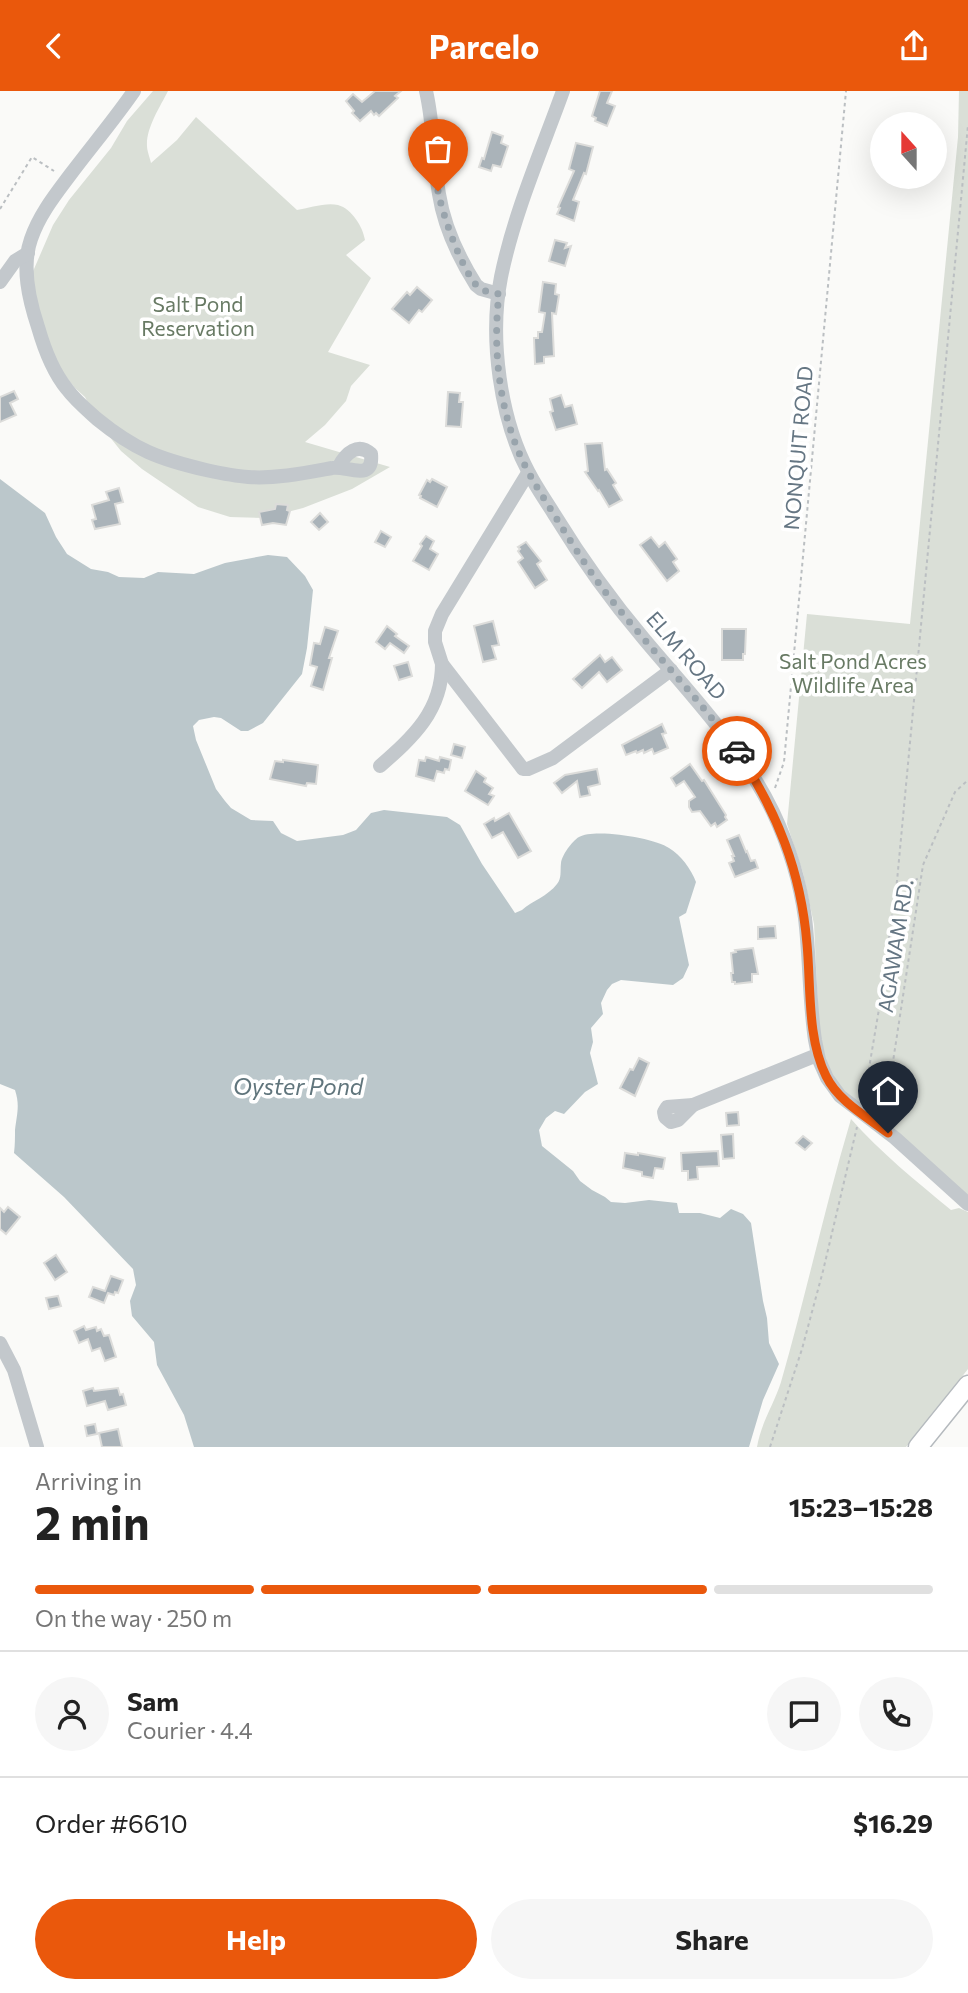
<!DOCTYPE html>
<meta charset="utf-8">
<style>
:root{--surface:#fff;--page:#f6f6f6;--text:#222;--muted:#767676;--line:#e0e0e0;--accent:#ea580c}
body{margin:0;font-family:Commissioner,sans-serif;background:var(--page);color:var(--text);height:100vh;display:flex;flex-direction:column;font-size:26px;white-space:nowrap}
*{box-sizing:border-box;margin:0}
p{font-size:23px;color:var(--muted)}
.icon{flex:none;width:38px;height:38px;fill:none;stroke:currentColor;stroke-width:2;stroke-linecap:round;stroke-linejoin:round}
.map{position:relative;height:1356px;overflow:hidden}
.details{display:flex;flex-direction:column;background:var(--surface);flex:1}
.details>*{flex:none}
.needle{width:46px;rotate:339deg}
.buttons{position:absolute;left:870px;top:21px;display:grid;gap:14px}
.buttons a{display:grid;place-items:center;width:77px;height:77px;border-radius:50%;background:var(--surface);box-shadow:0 7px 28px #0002;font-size:35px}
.pin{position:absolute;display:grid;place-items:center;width:60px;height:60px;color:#fff;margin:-72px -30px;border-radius:50% 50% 50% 0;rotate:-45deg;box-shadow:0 0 7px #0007}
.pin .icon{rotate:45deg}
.courier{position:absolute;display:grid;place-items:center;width:70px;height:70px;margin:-35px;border:5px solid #ea580c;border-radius:50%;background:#fff;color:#222;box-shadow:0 2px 9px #0007}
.head em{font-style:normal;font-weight:700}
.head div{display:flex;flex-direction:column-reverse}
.head{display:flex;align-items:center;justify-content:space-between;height:119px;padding:0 35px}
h1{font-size:46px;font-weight:700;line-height:52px}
.bar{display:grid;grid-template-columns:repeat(4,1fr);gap:10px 7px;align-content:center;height:84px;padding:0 35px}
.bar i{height:9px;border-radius:5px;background:var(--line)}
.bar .on{background:var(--accent)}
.bar p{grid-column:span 4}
.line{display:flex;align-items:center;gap:18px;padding:0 35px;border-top:2px solid var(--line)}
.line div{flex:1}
.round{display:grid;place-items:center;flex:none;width:74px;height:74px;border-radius:37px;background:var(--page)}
.cta{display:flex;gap:14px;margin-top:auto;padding:14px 35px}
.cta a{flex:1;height:80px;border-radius:42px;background:var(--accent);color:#fff;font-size:28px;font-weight:700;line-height:80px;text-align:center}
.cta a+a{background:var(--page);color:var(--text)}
header{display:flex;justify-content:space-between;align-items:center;height:91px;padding:0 35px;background:var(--accent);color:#fff;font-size:32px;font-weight:700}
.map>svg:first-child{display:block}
</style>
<header><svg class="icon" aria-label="back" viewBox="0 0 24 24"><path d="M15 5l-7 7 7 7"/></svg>Parcelo<svg class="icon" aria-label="share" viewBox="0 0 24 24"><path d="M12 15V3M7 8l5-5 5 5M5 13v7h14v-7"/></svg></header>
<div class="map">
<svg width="968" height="1356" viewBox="0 0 968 1356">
<rect width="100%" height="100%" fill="#fafaf8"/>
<!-- green -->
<g fill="#dadfd7">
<path d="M153,0h15c-8,16 -22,37 -21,55 0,5 3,12 4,17l26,-23 19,-23 101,93c12,-2 29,-8 41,-5 14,4 25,22 27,35l-19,15 25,23 -43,74 42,13 -19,21 -5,15 -21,24 -20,17 85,25 -38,22 -49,19 -39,10 -34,-1 -32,-10 -56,-38 -21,-18 -24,-30 -12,-24 -10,-9 -19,-24 -10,-24 -15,-64 22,-51 16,-25 42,-52 16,-27z"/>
<path d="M959,0h9v1108l-121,-99 -27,-48 -6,-128 -11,-51 -16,-49 20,-210 103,10 48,-487z"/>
<path d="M851,1028c30,34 65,62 100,91l8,-2 9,4v157l-62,78h-149c4,-24 17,-43 24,-65 25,-87 44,-176 70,-263z"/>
</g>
<!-- water -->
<path fill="#bbc7cb" d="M0,388l45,34 11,24 11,17 24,15 17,3 11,5 25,1 14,-6 36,2 31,-11 43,-8 19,2 18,19 8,14 -6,58 -5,26 -39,49 -15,8h-7l-20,-13 -7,-1 -15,3 -6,6 3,14 20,49 9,12 6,7 20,12 22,1 8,12 16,8 46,-6 13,-5 15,-17 13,-3 63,7 13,8 22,39 33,49 7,-3c10,-9 26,-14 35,-26 5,-6 3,-13 4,-21 1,-8 11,-22 18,-26 15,-9 76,1 90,11 12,7 22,21 27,34l-10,31 -7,4 10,48 -6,13 -10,7 -52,-5 -9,4 -5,6 -6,13 2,11 -12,14 2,14 -3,11 8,31 -13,8 -21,22 -9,-3 -9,7 -7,12 3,16 31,25 7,10 12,9 13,7 6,5 14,1 24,-3 28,3 2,10h21l20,5 11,-9 12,5 8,9 12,78 4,17 2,25 10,21 -16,36 -14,47h-555l-10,-32 -27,-50 -3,-23 -22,-26 -2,-15 6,-16 -3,-16 -69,-72 -50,-44c1,-8 1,-16 1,-23 2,-16 5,-25 0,-40l-15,-6z"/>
<!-- building -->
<g fill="#aab3b9" stroke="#dcdcda" stroke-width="2">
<path d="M375,0h26l-6,5 3,2 -19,18 -3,-3 -2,2 -3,-4 -11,10 -8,-8 2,-2 -8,-10 7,-7 9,8z"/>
<path d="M600,0h12l-5,12 8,3 -8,20 -12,-5 1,-3 -4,-2z"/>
<path d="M492,41l11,4 -2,7 7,3 -7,21 -8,-2 -2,6 -12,-4 3,-9 2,1z"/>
<path d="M576,52l17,4 -7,27 -2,-1 -11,27 6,2 -5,19 -17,-7 3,-6 -2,-1 16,-36 -5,-2z"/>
<path d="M555,149l12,3 -2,5 6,-2 -6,20 -16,-5z"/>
<path d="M543,191l13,2 -1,10 4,1 -3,19 -4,-1 2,43 -10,1v6l-9,1 -1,-26h4v-6h4l3,-19 -6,-1z"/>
<path d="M417,196l15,13 -10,12 -3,-2 -10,13 -17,-14 15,-17 3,3z"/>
<path d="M14,300l4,8 -8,4 6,12 -16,7v-25z"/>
<path d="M448,301l12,1 -1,9h4l-2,25 -15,-1z"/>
<path d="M561,304l4,12 7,-2 5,19 -21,6 -6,-18 3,-1 -3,-12z"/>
<path d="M602,352l3,27 2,-1 9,14 -3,2 9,15 -13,7 -10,-17 -1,1 -13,-19 3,-1 -3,-27z"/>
<path d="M432,388l15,8 -10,20 -17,-9 1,-2 -2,-1 8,-15 3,2z"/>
<path d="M119,397l4,14 -8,2 5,20 -25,5 -3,-9 4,-1 -4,-14 17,-5 -3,-8z"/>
<path d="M276,413l12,1 -1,5 3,1 -4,14 -13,-2 -11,2 -3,-13 16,-3z"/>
<path d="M320,422l8,9 -9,8 -8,-8z"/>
<path d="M381,440l10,6 -6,10 -10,-5z"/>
<path d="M426,445l8,5 -4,8 8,5 -9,16 -16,-9 9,-15 -2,-2z"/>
<path d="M651,446l8,10 6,-5 12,17 -4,3 6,9 -12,10 -27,-36z"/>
<path d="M526,451l15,19 -4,3 10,16 -12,8 -17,-26 5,-4 -5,-7 2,-2 -2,-2z"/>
<path d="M493,530l6,24 -7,1 4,13 -13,3 -9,-36z"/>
<path d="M387,535l10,8 -2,2 14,10 -5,7 -14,-10 -5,6 -9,-7z"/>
<path d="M325,536l13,4 -9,27h3l-9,32 -12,-4 6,-19 -7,-2 4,-22 6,1z"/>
<path d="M722,538h24l-1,25h-2v6h-21z"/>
<path d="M600,564l5,7 7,-5 10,13 -15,12 -8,-10 -17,16 -9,-9z"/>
<path d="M408,571l4,14 -13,4 -5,-14z"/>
<path d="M662,633l4,9 -4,1 6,14 -14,6 -2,-5 -8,4 -1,-3 -6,3 -1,-2 -10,4 -4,-10z"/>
<path d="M454,653l11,3 -3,11 -11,-3z"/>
<path d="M426,666l13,4 1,-4 11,3 -2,10 -4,-1 -1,4 -7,-2 -3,10 -18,-5 3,-16 6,1z"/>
<path d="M283,669l35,5 -2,19 -9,-1 -1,3 -36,-7 5,-18 8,1z"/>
<path d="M690,673l12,17 2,-1 22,35 -1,2 2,3 -10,7 -2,-4 -4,3 -11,-15 -8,1 -3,-5v-6l6,-4 -11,-16 -8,5 -5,-8z"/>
<path d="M597,678l3,15 -12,3 2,8 -10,2 -3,-16 -15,12 -8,-10 11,-8z"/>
<path d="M476,680l10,7 -2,4 9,6 -4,6 5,2 -6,9 -23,-14z"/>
<path d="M509,722l22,38 -13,7 -15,-26 -11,6 -8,-14 10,-6 1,3z"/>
<path d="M739,744l7,17 1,-1 4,10 4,-1 3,8 -23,9 -6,-14 5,-2 -2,-5h2l-7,-16z"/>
<path d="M775,835l1,12 -18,1v-12z"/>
<path d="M753,857l5,26h-6v8l-17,2v-2h-3l-1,-9h2l-2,-20 5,-1 -1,-2z"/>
<path d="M639,967l10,5 -14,33 -15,-8 10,-19 3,1z"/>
<path d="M738,1021l1,13 -12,1 -1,-13z"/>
<path d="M733,1043l1,24 -11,1 -2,-24z"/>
<path d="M803,1045l9,7 -7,7 -9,-7z"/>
<path d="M718,1060l1,15 -22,1 1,12 -10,1v-9h-6l-1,-18z"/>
<path d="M625,1062l13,2v-2l27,5 -2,11 -8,-1 -2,10 -11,-2v-4l-19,-4z"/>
<path d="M8,1116l12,10 -14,17 -6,-5v-21l4,4z"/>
<path d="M56,1164l11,17 -12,8 -11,-17z"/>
<path d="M111,1185l12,4 -5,13 -3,-1 -1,3 -6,-2 -4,10 -15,-6 4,-10 12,4z"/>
<path d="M58,1205l3,10 -12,3 -3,-11z"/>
<path d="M84,1235l2,4 10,-3 1,4 4,-2 3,7 5,-1 7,22 -11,4 -5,-13 -8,3 -4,-12 -9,4 -5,-12z"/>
<path d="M93,1297l1,3 24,-3 2,7 3,-1 3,11 -18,5 -3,-9 -18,5 -4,-15z"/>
<path d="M95,1333l2,10 -10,2 -2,-10z"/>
<path d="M118,1338l4,18h-20l-3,-14z"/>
</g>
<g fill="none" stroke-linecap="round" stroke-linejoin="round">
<!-- major casing -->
<g stroke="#b5babe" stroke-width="21">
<path id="major" d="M918,1356l50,-62"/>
</g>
<!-- path -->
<g stroke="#bbbfc2" stroke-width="2" stroke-dasharray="3.5 3.5" stroke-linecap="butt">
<path d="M0,118l32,-52 22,14"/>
<path d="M775,697l9,-26 62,-671"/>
<path d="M896,799l23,-12"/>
<path d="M864,1007l15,-89 18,-128 71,-756"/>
<path d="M885,1023l38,-249 32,-73 13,-12"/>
<path d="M770,1356l32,-98 21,-78 34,-144"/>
</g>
<!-- minor -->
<g stroke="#c3c8cc" stroke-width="14">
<path d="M134,0c-20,29 -43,56 -64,84 -15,20 -31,40 -39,64 -10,28 -2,61 7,88 6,21 15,45 29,62 8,11 20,21 30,30 38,31 62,40 109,51 14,3 28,6 42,7 28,2 57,-4 84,-9 14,-3 42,15 39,-14 -13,-12 -25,-1 -32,12"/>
<path d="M426,0c8,34 7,69 13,103 5,32 20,64 37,91l5,4 18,5"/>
<path d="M563,0c-22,61 -49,122 -62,186 -12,61 -1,142 28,196 7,14 17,28 25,41 27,44 56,85 90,125 46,55 97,107 129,173 16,34 27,69 32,106 5,41 4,82 10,122l4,20 8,18 13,18 55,42 73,66"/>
<path d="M0,191l15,-21 13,-8"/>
<path d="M528,382l-86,141 -7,17v11l7,22 78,101 3,4h5l25,-11 118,-88"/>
<path d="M380,675c33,-29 62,-55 62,-102"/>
<path d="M693,1014l124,-50"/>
<path d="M693,1014l-15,15 -7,2 -6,-5 -1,-5 3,-5z"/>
<path d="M0,1252l14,27 23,77"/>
</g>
<!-- major -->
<use href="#major" stroke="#fff" stroke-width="18"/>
</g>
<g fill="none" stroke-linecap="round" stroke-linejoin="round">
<!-- done -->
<path stroke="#99a4ac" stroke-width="7" stroke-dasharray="0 12.6" d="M438,100c4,22 24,80 40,96 6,5 14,5 21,7 -7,59 1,128 31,181 10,18 22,36 33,54 17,27 34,54 55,79 39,48 82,92 119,143"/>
<!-- route -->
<path stroke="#ea580c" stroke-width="9" d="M737,660c40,61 64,120 70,193 4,42 0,94 19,132 12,25 41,41 62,57"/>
</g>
<g text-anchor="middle" stroke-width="7" stroke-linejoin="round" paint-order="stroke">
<!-- park labels -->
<g font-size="21" fill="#687a64" stroke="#fff">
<text x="198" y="221">Salt Pond<tspan x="198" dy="24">Reservation</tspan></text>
<text x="853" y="578">Salt Pond Acres<tspan x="853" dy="24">Wildlife Area</tspan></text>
</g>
<!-- street labels -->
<g font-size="21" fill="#657683" stroke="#fff">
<text transform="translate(799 357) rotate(-85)" y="7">NONQUIT ROAD</text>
<text transform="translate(686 565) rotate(49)" y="7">ELM ROAD</text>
<text transform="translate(896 855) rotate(-81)" y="7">AGAWAM RD.</text>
</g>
<!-- water labels -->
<g font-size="23" font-style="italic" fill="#60757c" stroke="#fff">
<text x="298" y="1004">Oyster Pond</text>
</g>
</g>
</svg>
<div class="buttons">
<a><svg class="needle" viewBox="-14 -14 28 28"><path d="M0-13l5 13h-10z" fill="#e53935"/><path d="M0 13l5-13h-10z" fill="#767676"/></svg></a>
</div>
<div class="pin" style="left:438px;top:100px;background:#ea580c"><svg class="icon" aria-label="bag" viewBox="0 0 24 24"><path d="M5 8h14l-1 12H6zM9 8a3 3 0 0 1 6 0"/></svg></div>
<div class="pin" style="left:888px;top:1042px;background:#1f2937"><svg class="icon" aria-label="home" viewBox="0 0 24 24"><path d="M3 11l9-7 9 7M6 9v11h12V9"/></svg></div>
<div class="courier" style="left:737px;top:660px"><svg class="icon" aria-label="car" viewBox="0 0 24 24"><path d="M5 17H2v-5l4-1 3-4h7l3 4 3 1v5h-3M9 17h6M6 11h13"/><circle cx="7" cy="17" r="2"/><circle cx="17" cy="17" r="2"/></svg></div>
</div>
<section class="details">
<div class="head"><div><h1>2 min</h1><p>Arriving in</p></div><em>15:23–15:28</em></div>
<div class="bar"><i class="on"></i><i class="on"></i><i class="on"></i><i></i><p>On the way · 250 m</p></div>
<div class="line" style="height:126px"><a class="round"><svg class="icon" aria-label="person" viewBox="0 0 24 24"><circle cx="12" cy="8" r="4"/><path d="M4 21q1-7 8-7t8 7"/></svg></a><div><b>Sam</b><p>Courier · 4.4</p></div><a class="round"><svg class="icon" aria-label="chat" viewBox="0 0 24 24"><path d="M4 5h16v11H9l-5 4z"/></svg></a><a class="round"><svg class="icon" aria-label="phone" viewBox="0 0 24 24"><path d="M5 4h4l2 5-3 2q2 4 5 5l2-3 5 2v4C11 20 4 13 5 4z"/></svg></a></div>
<div class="line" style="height:91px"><div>Order #6610</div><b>$16.29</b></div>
<div class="cta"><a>Help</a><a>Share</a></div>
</section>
